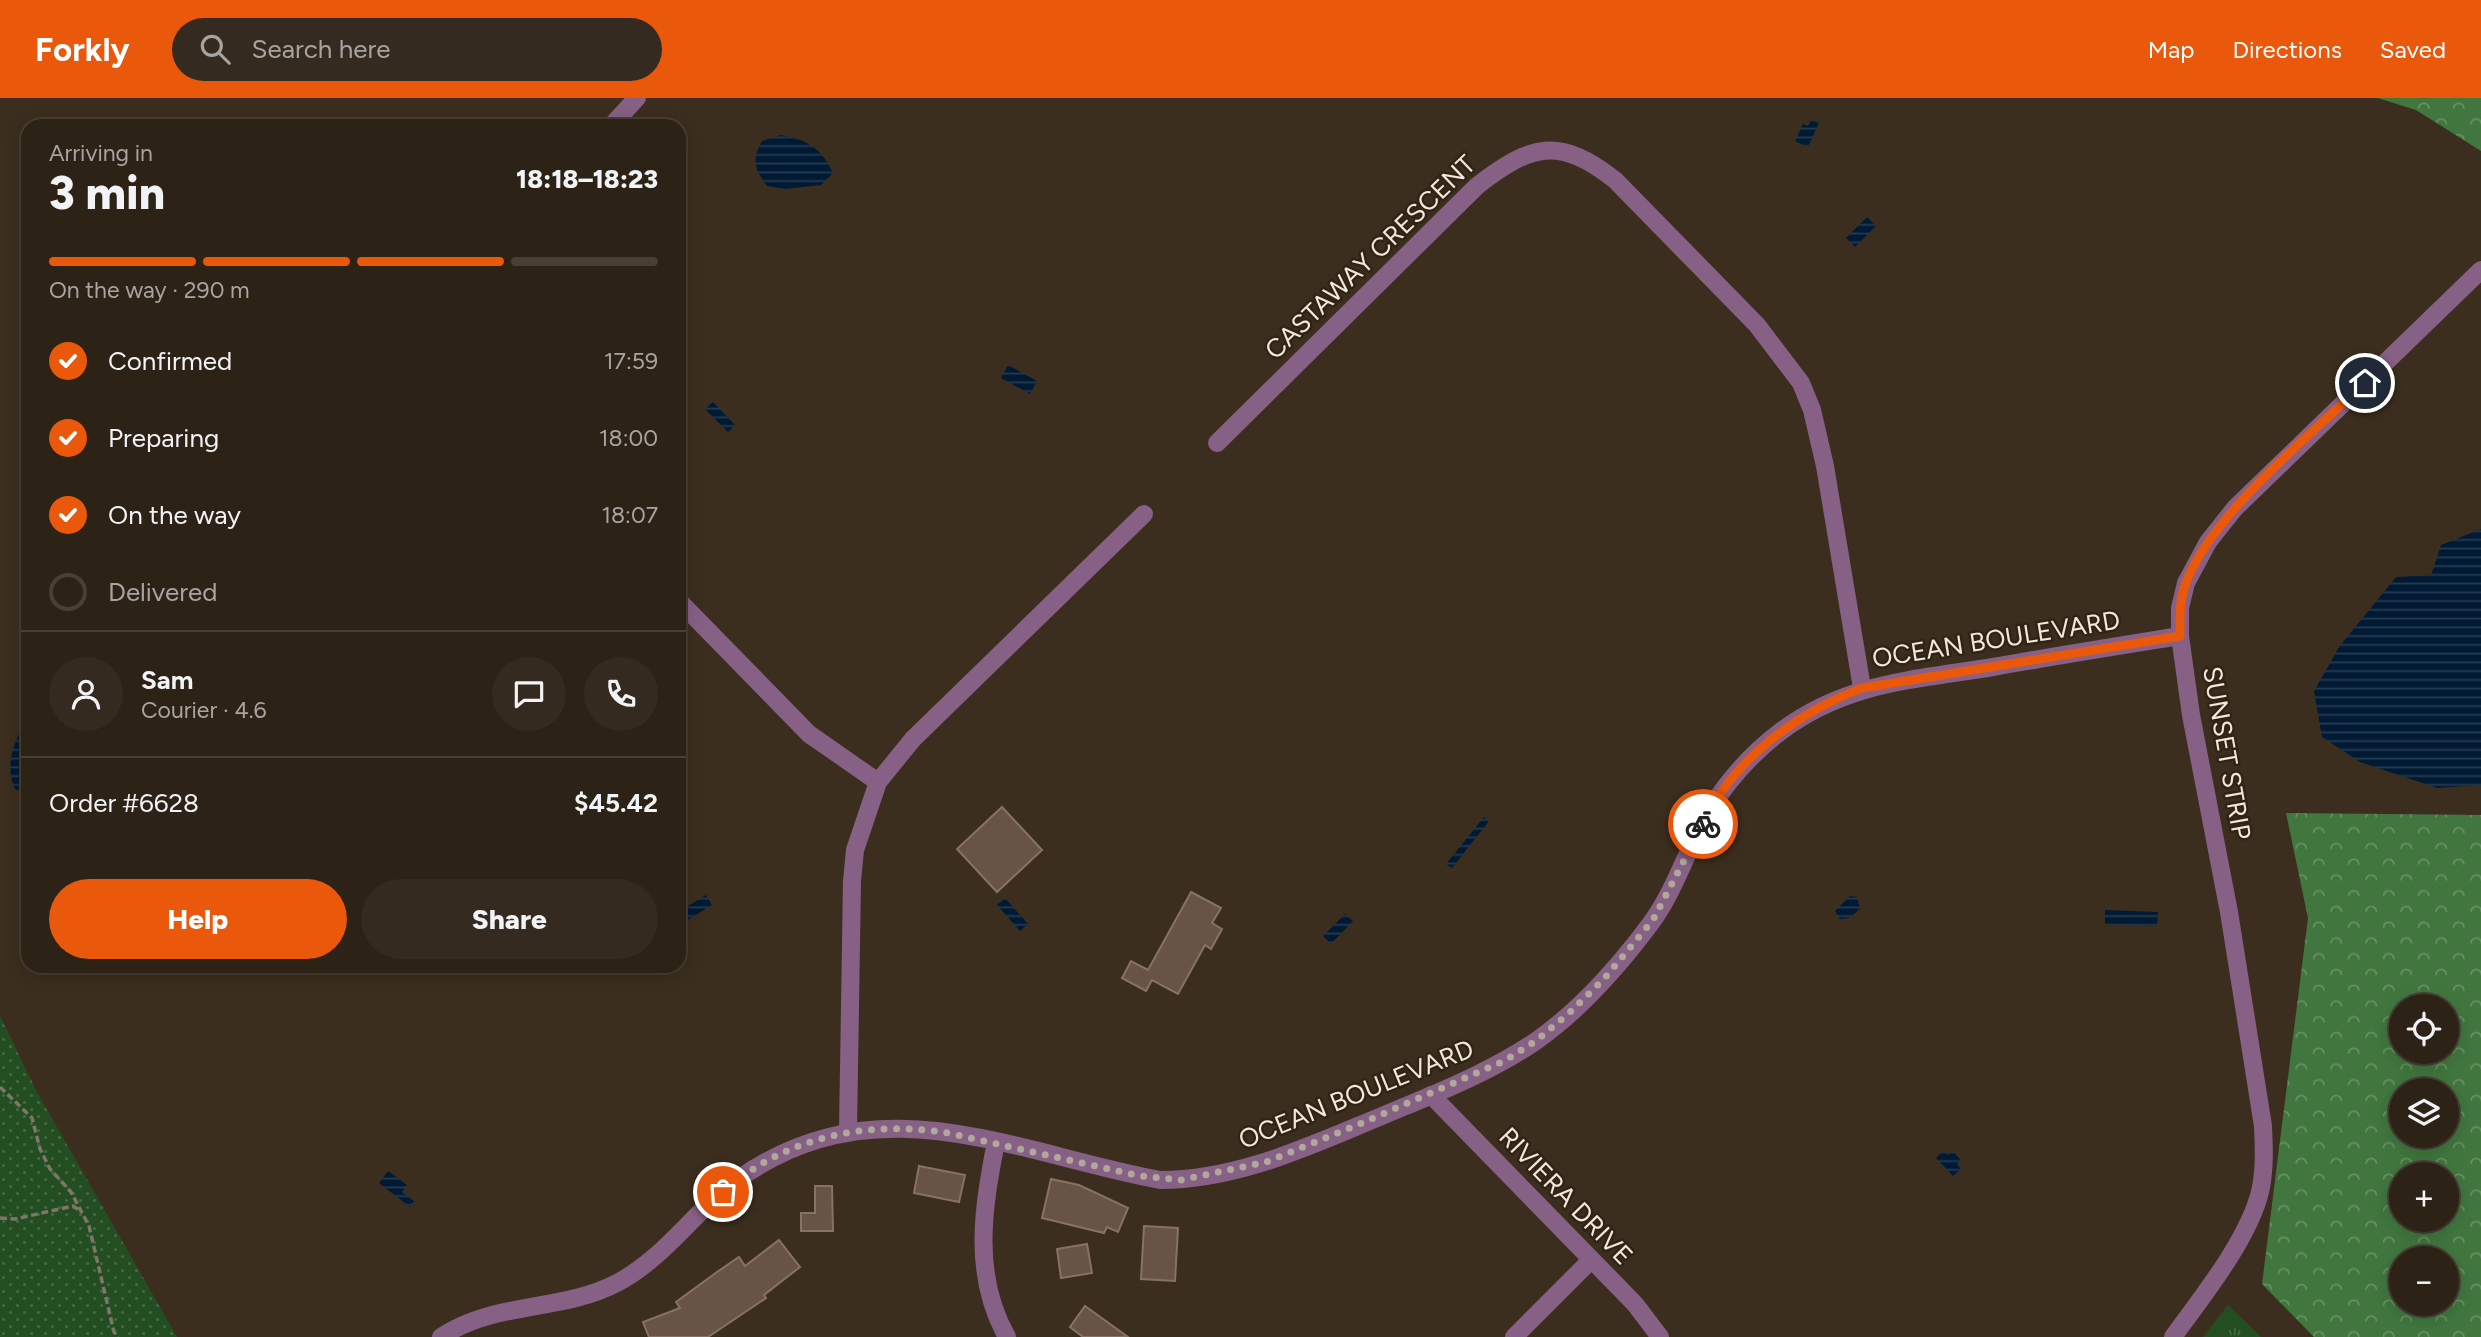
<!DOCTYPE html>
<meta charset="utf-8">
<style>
:root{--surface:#2d2216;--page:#352a1f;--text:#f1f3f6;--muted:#a7a4a1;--line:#483f35;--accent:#ea580c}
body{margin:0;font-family:Figtree,sans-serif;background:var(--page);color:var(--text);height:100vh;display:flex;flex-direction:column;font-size:26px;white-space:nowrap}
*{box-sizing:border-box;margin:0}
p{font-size:23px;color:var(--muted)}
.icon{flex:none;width:38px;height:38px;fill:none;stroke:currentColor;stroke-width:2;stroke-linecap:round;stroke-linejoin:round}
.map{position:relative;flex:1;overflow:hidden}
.sheet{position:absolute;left:21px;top:21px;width:665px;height:854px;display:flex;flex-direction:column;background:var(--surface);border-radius:21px;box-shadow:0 4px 18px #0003,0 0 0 2px var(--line)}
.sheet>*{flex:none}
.fabs{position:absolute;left:2389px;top:896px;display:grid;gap:14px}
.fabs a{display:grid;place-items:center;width:70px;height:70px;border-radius:50%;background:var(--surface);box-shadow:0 4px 18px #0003,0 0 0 2px var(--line);font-size:35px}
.pin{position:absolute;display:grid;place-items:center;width:60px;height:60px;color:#fff;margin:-30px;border:4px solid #fff;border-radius:50%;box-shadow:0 2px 7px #0007}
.courier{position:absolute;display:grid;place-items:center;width:70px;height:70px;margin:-35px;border:5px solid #ea580c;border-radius:50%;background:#fff;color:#222;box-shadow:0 2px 9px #0007}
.summary em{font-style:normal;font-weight:800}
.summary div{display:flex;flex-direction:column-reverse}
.summary{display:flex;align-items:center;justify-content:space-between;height:119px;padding:0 28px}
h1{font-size:46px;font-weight:800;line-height:52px}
.bar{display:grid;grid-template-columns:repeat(4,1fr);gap:10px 7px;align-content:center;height:84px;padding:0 28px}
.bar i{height:9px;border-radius:5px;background:var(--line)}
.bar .on{background:var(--accent)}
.bar p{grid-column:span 4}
.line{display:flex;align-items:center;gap:18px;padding:0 28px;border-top:2px solid var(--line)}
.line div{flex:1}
.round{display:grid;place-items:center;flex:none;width:74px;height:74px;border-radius:37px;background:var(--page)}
ol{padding:0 28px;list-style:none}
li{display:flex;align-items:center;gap:21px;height:77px}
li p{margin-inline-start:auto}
li .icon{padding:7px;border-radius:50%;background:var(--accent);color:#fff;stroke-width:4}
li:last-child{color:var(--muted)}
li i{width:38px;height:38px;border:4px solid var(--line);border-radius:50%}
.button{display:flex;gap:14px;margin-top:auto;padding:14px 28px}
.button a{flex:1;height:80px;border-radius:42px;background:var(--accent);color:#fff;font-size:28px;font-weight:800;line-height:80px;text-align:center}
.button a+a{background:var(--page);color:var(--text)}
header{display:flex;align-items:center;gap:42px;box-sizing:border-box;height:98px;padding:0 35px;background:var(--accent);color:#fff}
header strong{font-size:33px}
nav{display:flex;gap:38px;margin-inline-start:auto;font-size:24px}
.search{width:490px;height:63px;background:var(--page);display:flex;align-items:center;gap:18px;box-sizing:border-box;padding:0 24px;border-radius:38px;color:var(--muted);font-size:26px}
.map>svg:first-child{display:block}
</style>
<header>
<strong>Forkly</strong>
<div class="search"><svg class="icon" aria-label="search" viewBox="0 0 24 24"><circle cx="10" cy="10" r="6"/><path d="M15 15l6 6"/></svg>Search here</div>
<nav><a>Map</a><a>Directions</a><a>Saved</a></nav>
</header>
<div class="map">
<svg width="2481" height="1239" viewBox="0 0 2481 1239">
<defs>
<pattern id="grass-dots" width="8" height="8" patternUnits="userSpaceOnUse" patternTransform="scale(1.75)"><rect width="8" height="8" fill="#234e22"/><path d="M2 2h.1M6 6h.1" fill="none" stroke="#436842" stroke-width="1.8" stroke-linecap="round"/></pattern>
<pattern id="forest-crowns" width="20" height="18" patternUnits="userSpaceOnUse" patternTransform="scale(1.75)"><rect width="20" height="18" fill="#41773f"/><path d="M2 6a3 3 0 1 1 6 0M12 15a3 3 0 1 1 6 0" fill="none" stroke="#669163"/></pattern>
<pattern id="park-tufts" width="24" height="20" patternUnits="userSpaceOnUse" patternTransform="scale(1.75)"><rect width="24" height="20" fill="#234e22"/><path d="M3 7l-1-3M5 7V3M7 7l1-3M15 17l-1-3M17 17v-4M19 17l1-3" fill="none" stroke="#436842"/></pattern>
<pattern id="water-rules" width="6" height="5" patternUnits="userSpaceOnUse" patternTransform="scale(1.75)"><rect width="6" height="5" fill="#001a33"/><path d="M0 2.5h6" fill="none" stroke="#263b50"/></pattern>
</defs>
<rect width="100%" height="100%" fill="#3c2e1e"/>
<!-- grass -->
<path fill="url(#grass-dots)" d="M0,918l38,78 139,243h-177z"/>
<!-- forest -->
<g fill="url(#forest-crowns)" fill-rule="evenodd">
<path d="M2378,0h103v53l-65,-41z"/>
<path d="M2286,715l195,2v522h-167l-52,-53 46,-366zM2401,908h45v46h-45zM2401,992h45v46h-45zM2401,1076h45v46h-45zM2401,1160h45v46h-45z"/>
</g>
<!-- park -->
<path fill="url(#park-tufts)" d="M2228,1207l33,32h-58z"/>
<!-- water -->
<g fill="url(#water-rules)">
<path d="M1811,22l8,3 -11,24 -13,-6 8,-17 5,2z"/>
<path d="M781,37c27,5 40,13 52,38l-12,12 -36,4 -18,-3c-12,-16 -16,-27 -5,-45z"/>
<path d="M1867,119l9,9 -21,21 -9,-9z"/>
<path d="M1008,267l29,16 -7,13 -29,-16z"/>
<path d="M713,304l22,23 -7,7 -23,-23z"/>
<path d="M2481,431v256l-44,3 -77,-26 -38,-25 -8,-46 25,-44 57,-70 35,-2 10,-30z"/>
<path d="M28,621v74l-13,-4c-11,-23 -1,-50 13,-70z"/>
<path d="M1484,719l5,4 -37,47 -6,-4z"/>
<path d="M706,797l6,10 -26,16 -6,-10z"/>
<path d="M1850,798l7,1 3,12 -11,9 -9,1 -5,-8z"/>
<path d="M1005,800l23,26 -8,7 -23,-26z"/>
<path d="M2105,812l53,2 -1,14 -52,-2z"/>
<path d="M1345,816l8,7 -22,23 -8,-8z"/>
<path d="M1943,1053l5,4 4,-4 9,9 -4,4 4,5 -8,7 -17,-18z"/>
<path d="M388,1073l19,14 -5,7 12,9 -4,6 -31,-24z"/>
</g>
<!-- building -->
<g fill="#685347" stroke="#887165" stroke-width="2">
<path d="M1002,709l40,43 -45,42 -40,-43z"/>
<path d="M1191,794l30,16 -9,15 10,6 -11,20 -6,-4 -27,49 -26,-14 -6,11 -24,-13 9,-17 17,9z"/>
<path d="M919,1068l46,9 -6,27 -45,-9z"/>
<path d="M1051,1081l28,6 49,23 -10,24 -11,-5 -3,6 -62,-15z"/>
<path d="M815,1088h17l1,45h-32v-18h14z"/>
<path d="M1144,1128l34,2 -3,53 -34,-2z"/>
<path d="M779,1142l21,27 -36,28 2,3 -58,39h-59l-6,-15 37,-14 -4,-6 41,-30 22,-15 6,9z"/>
<path d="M1087,1146l5,29 -31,5 -4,-29z"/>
<path d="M1085,1208l43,31h-45l-13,-10z"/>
</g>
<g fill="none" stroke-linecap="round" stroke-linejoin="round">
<!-- path -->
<g stroke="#817567" stroke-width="3.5" stroke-dasharray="7 3.5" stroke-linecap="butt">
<path d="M0,989l32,31 8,31 10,20 21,23 18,34 25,106 4,5"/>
<path d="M0,1120l15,1 58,-13 6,4"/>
</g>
<!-- minor -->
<g stroke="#866085" stroke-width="18">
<path d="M611,28l26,-28"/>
<path d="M1217,345l260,-257c54,-42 82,-50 138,-6l142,145 44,58 11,27 13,56 37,222"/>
<path d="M679,503l130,133 69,48 -23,68 -3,31 -4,249"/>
<path d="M878,684l35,-43 231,-225"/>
<path d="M1431,997l204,209 25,33"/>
<path d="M996,1044c-13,66 -24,133 11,195"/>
<path d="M441,1239c54,-36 120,-25 176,-54 49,-26 77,-72 120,-103 140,-100 274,-28 423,0 79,0 151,-35 222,-64 52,-22 107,-43 154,-75 44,-31 83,-75 115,-118 24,-33 36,-73 56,-109 18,-30 44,-60 73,-82 66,-50 134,-52 213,-65 62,-11 125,-21 187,-31"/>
<path d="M1514,1239l77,-77"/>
</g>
<!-- tertiary -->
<path stroke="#866085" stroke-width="18" d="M2173,1239c29,-40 75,-97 87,-145 5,-22 4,-44 3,-66l-34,-214 -38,-197 -11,-79v-28l6,-25 22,-41 27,-34 246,-238"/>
</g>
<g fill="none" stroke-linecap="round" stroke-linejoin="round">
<!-- done -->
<path stroke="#b2a79b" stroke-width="7" stroke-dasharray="0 12.6" d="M723,1094c63,-56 145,-72 225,-59l192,43 41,4 85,-18 89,-36 149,-65 33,-21 31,-26 36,-35 49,-59 50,-96"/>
<!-- route -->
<path stroke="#ea580c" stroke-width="9" d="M1703,726c30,-65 94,-111 159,-136l318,-52c0,-19 -1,-36 6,-53 24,-67 126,-150 179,-200"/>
</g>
<g text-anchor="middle" stroke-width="5" stroke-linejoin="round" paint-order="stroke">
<!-- street labels -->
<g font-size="26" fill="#f1e8de" stroke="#322414">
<text transform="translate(1370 159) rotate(-44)" y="9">CASTAWAY CRESCENT</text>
<text transform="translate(1996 541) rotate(-9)" y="9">OCEAN BOULEVARD</text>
<text transform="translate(2227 655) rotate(80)" y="9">SUNSET STRIP</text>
<text transform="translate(1356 996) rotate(-22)" y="9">OCEAN BOULEVARD</text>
<text transform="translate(1566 1098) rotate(46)" y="9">RIVIERA DRIVE</text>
</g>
</g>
</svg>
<div class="fabs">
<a><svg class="icon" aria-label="locate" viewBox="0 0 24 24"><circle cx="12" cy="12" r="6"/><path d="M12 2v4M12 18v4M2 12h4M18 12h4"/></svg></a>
<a><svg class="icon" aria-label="layers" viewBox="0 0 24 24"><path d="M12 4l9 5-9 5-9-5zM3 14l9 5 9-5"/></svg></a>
<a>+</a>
<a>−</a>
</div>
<div class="pin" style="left:723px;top:1094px;background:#ea580c"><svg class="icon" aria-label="bag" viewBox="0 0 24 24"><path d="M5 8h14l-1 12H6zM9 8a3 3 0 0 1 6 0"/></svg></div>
<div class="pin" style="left:2365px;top:285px;background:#1f2937"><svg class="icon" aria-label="home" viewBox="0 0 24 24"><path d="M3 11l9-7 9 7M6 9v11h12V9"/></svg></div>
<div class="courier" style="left:1703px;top:726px"><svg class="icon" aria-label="bike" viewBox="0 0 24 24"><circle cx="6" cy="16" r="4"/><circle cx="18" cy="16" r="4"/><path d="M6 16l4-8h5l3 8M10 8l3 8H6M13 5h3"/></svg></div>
<section class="sheet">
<div class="summary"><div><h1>3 min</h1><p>Arriving in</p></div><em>18:18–18:23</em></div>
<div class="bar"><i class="on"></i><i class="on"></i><i class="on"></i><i></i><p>On the way · 290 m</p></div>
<ol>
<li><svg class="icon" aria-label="check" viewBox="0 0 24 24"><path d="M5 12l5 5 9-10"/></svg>Confirmed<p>17:59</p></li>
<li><svg class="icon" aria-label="check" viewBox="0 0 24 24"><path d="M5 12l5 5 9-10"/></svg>Preparing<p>18:00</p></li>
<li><svg class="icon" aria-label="check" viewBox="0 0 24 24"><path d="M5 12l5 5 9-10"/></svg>On the way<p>18:07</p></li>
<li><i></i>Delivered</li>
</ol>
<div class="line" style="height:126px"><a class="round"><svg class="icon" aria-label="person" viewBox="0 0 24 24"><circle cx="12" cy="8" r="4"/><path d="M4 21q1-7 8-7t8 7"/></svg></a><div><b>Sam</b><p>Courier · 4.6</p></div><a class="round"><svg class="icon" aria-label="chat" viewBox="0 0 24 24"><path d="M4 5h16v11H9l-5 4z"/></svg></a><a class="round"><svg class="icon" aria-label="phone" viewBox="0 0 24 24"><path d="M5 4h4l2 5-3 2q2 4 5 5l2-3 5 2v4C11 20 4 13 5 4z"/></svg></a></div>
<div class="line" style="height:91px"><div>Order #6628</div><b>$45.42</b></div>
<div class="button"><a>Help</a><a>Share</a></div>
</section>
</div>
